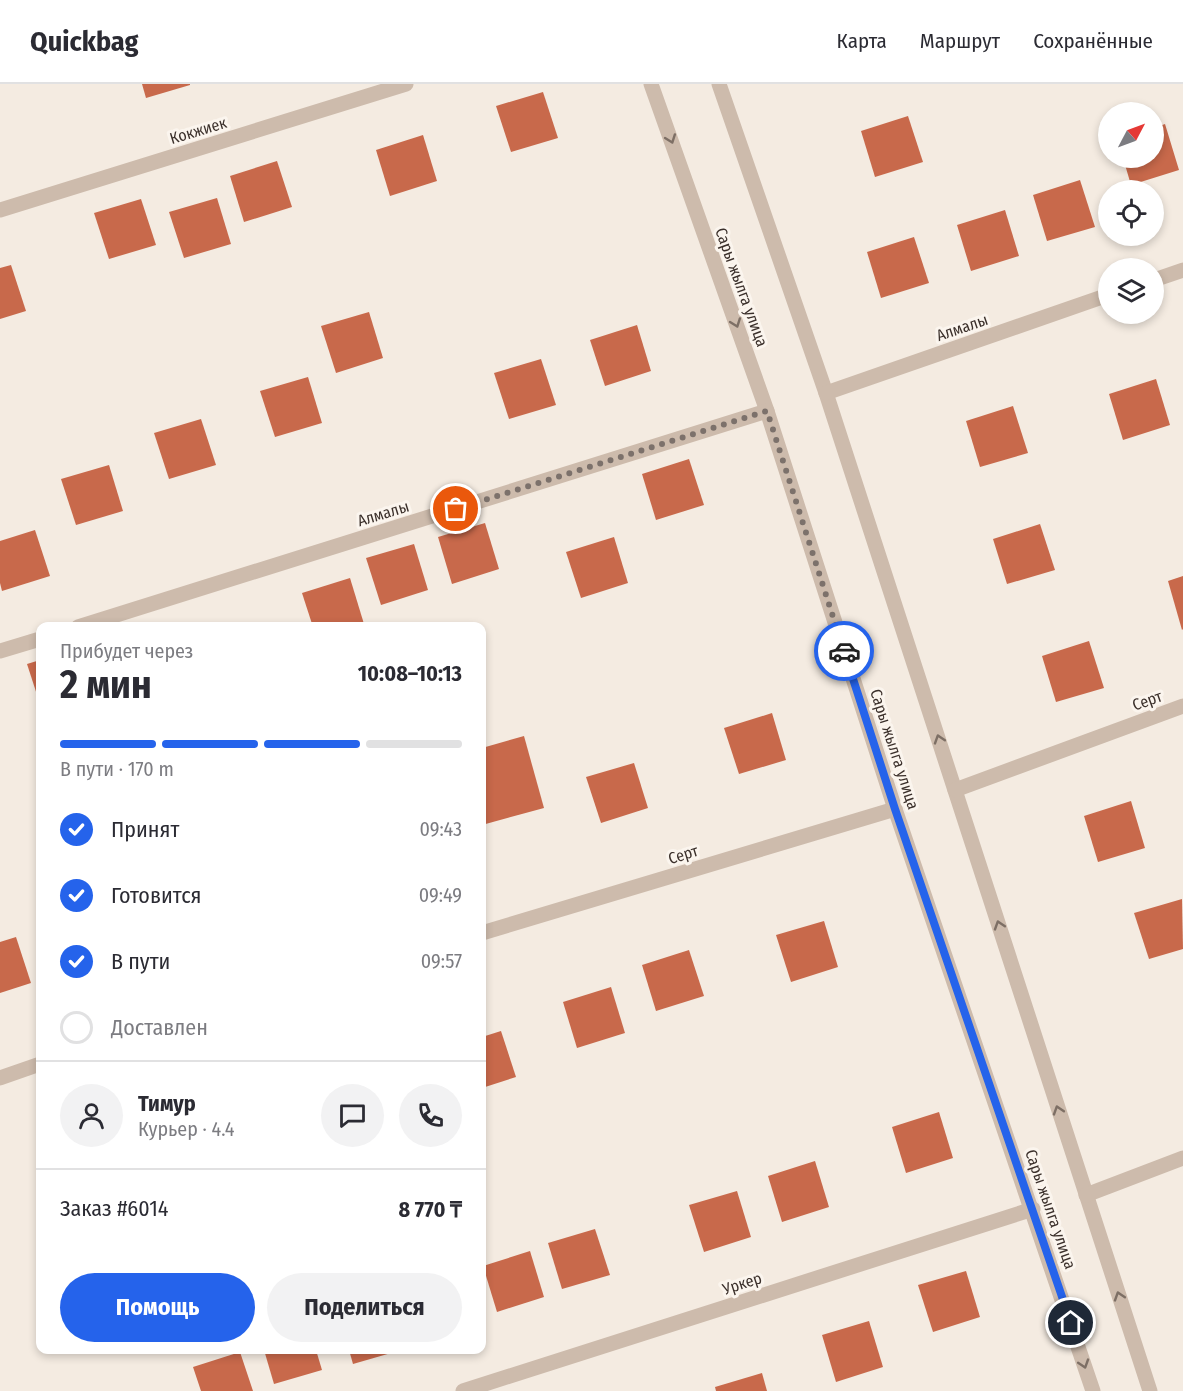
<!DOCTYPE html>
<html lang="ru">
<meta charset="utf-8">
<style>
:root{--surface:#fff;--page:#f2f2f3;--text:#2b2b33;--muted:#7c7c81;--line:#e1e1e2;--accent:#2563eb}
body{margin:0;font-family:"Fira Sans Condensed",sans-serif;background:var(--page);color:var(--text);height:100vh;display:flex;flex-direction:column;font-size:22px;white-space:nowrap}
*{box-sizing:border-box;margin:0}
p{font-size:20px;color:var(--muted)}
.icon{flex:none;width:33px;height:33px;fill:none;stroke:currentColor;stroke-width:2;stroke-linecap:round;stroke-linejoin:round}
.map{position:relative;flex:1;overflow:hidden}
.side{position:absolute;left:36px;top:538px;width:450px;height:732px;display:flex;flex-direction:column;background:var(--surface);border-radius:12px;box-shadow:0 3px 9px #0003}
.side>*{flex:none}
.needle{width:39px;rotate:49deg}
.tools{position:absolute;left:1098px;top:18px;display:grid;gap:12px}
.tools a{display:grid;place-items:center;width:66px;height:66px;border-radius:50%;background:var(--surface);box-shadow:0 3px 9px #0003;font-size:30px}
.pin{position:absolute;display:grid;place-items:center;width:51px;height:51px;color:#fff;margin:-26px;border:3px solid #fff;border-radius:50%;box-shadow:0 2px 6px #0007}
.courier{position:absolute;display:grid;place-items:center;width:60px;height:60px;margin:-30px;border:4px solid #2563eb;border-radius:50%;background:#fff;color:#222;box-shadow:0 2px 8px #0007}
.summary em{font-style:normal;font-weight:700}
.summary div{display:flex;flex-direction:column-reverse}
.summary{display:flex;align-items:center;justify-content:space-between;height:102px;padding:0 24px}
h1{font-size:39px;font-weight:700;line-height:45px}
.bar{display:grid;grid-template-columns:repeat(4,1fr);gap:9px 6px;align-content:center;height:72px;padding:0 24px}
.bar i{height:8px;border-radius:4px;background:var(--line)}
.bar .active{background:var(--accent)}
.bar p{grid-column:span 4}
.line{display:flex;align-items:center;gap:15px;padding:0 24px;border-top:2px solid var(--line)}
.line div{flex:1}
.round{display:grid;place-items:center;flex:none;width:63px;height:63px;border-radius:32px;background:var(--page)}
ol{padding:0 24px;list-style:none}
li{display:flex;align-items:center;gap:18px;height:66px}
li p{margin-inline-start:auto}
li .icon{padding:6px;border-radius:50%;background:var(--accent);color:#fff;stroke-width:4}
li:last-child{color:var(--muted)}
li i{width:33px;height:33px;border:3px solid var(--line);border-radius:50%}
.action{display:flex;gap:12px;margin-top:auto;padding:12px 24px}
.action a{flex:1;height:69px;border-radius:36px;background:var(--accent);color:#fff;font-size:24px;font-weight:700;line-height:69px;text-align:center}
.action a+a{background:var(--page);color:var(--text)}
header{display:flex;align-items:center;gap:36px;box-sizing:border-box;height:84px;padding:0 30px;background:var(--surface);border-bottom:2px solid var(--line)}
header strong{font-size:28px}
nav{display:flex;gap:33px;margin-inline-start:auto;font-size:21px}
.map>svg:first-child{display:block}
</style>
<header>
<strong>Quickbag</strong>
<nav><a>Карта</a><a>Маршрут</a><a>Сохранённые</a></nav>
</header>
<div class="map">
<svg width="1183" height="1307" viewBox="0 0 1183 1307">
<rect width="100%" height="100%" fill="#f4ebe1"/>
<!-- building -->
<g fill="#c8694b">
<path d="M142,0h48v1l-44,13z"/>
<path d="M543,8l15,46 -47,14 -15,-46z"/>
<path d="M908,32l15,46 -48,15 -14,-46z"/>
<path d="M1165,40l14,46 -48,15 -8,-27h31v-30z"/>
<path d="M423,51l14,46 -47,15 -14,-46z"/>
<path d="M277,77l15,46 -48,15 -14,-46z"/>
<path d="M1080,96l15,47 -48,14 -14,-46z"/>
<path d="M217,114l14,46 -47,14 -15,-46z"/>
<path d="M141,115l15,46 -47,14 -15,-46z"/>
<path d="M1005,126l14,46 -48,15 -14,-46z"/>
<path d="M914,153l15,46 -48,15 -14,-46z"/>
<path d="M11,181l15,46 -26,8v-51z"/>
<path d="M369,228l14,46 -47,15 -15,-47z"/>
<path d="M637,241l14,46 -46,15 -15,-46z"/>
<path d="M541,275l15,46 -47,14 -15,-46z"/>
<path d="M308,293l14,46 -47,14 -15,-46z"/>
<path d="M1156,295l14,46 -47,15 -14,-46z"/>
<path d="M1013,322l15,47 -48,14 -14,-46z"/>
<path d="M201,335l15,46 -47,14 -15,-46z"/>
<path d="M689,375l15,46 -48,15 -14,-46z"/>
<path d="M109,381l14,46 -47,14 -15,-46z"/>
<path d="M485,439l14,46 -47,15 -14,-47z"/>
<path d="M1040,440l15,46 -48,14 -14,-45z"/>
<path d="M35,446l15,46 -48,15 -2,-8v-42z"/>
<path d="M614,453l14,46 -47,15 -15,-46z"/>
<path d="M414,460l14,46 -47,15 -15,-47z"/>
<path d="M1183,492v53l-1,1 -14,-49z"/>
<path d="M350,494l14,46 -9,3h-42l-11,-34z"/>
<path d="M1089,557l15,47 -48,14 -14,-46z"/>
<path d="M40,576v44l-13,-40z"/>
<path d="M772,629l14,47 -47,14 -15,-46z"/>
<path d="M524,652l20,72 -62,17v-77z"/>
<path d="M634,679l14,45 -47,15 -15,-46z"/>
<path d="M1131,717l14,47 -47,14 -14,-46z"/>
<path d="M1182,815l1,50 -34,10 -15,-46z"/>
<path d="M824,837l14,46 -47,15 -15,-47z"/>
<path d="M16,853l15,46 -31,10v-51z"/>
<path d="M689,866l15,46 -48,15 -14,-46z"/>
<path d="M611,903l14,46 -48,15 -14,-46z"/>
<path d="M501,947l15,46 -34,11v-51z"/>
<path d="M939,1028l14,46 -47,15 -14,-46z"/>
<path d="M815,1077l14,46 -47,15 -14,-46z"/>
<path d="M737,1107l14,46 -47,15 -15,-47z"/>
<path d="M595,1145l15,46 -48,14 -14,-46z"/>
<path d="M530,1167l14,46 -47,15 -14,-46z"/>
<path d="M966,1187l14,46 -47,15 -15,-47z"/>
<path d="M869,1237l14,46 -47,15 -14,-47z"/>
<path d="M264,1266h52l6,20 -48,14z"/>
<path d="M349,1266h49v1l-45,13z"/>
<path d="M240,1268l13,39h-52l-8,-24z"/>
<path d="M762,1289l5,18h-51l-1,-4z"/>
</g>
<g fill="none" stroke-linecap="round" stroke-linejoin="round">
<!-- minor -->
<g stroke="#cdbbac" stroke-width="15">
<path d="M651,0l116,327 128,398 198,582"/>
<path d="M719,0l107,309 324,998"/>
<path d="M0,126l406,-126"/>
<path d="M1154,196l29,-10"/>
<path d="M826,309l282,-98"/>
<path d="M78,543l689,-216"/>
<path d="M0,567l40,-12"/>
<path d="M955,706l228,-84"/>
<path d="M482,849l413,-124"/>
<path d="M0,994l40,-14"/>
<path d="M1086,1111l97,-37"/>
<path d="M463,1307l570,-182"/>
</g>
</g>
<!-- one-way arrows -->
<defs><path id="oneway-chevron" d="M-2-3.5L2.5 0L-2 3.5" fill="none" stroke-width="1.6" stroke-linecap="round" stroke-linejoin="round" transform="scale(1.5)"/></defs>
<g stroke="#7d6f65">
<use href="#oneway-chevron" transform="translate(671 55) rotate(70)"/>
<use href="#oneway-chevron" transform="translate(736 239) rotate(70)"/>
<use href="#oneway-chevron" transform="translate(939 655) rotate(-108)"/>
<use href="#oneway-chevron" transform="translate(999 841) rotate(-108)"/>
<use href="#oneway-chevron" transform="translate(1058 1026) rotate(-108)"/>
<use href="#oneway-chevron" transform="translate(1119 1212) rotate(-108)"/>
<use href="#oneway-chevron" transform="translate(1084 1280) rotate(72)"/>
</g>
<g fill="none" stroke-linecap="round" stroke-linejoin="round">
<!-- done -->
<path stroke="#7c716b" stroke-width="6" stroke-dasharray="0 10.8" d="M456,425l311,-98 77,240"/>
<!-- route -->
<path stroke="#2563eb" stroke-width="8" d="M844,567l51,158 176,514"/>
</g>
<g text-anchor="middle" stroke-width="6" stroke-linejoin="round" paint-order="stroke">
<!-- street labels -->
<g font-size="16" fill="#3b302b" stroke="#fbf5ee">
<text transform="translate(198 46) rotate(-17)" y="6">Кокжиек</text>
<text transform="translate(742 203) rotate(70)" y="6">Сары жылга улица</text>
<text transform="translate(962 243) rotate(-19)" y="6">Алмалы</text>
<text transform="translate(383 429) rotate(-17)" y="6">Алмалы</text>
<text transform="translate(1147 616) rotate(-20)" y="6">Серт</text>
<text transform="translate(895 665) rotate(72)" y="6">Сары жылга улица</text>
<text transform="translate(683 770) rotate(-17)" y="6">Серт</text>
<text transform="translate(1051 1125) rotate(71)" y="6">Сары жылга улица</text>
<text transform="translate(742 1199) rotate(-18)" y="6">Уркер</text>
</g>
</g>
</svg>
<div class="tools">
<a><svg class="needle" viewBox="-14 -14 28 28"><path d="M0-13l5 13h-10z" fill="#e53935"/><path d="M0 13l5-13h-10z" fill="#7c7c81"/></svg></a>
<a><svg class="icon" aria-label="locate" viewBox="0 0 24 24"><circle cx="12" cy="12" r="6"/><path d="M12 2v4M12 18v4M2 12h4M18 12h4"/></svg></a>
<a><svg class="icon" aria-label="layers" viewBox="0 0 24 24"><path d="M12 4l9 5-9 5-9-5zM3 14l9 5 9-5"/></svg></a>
</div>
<div class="pin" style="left:456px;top:425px;background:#ea580c"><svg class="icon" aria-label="bag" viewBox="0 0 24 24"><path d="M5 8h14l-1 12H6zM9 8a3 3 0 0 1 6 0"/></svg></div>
<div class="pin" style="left:1071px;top:1239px;background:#1f2937"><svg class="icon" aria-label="home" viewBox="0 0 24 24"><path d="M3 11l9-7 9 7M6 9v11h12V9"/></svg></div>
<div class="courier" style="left:844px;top:567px"><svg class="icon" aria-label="car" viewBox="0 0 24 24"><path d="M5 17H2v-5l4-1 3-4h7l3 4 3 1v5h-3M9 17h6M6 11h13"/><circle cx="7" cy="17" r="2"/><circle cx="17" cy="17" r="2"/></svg></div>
<section class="side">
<div class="summary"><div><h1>2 мин</h1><p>Прибудет через</p></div><em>10:08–10:13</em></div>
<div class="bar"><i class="active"></i><i class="active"></i><i class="active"></i><i></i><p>В пути · 170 m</p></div>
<ol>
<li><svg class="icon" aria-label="check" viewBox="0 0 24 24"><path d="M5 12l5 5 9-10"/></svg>Принят<p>09:43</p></li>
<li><svg class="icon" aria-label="check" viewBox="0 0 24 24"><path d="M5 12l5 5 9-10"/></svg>Готовится<p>09:49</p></li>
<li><svg class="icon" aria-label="check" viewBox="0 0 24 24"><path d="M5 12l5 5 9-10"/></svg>В пути<p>09:57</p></li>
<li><i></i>Доставлен</li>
</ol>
<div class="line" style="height:108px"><a class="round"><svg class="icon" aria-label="person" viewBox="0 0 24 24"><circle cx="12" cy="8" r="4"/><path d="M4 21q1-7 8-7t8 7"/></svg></a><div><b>Тимур</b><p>Курьер · 4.4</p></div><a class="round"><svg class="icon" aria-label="chat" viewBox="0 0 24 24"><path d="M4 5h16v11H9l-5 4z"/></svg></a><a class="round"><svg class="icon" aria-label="phone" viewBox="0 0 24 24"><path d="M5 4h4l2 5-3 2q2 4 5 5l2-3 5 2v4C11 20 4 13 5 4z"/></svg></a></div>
<div class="line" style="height:78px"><div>Заказ #6014</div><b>8 770 ₸</b></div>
<div class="action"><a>Помощь</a><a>Поделиться</a></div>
</section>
</div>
